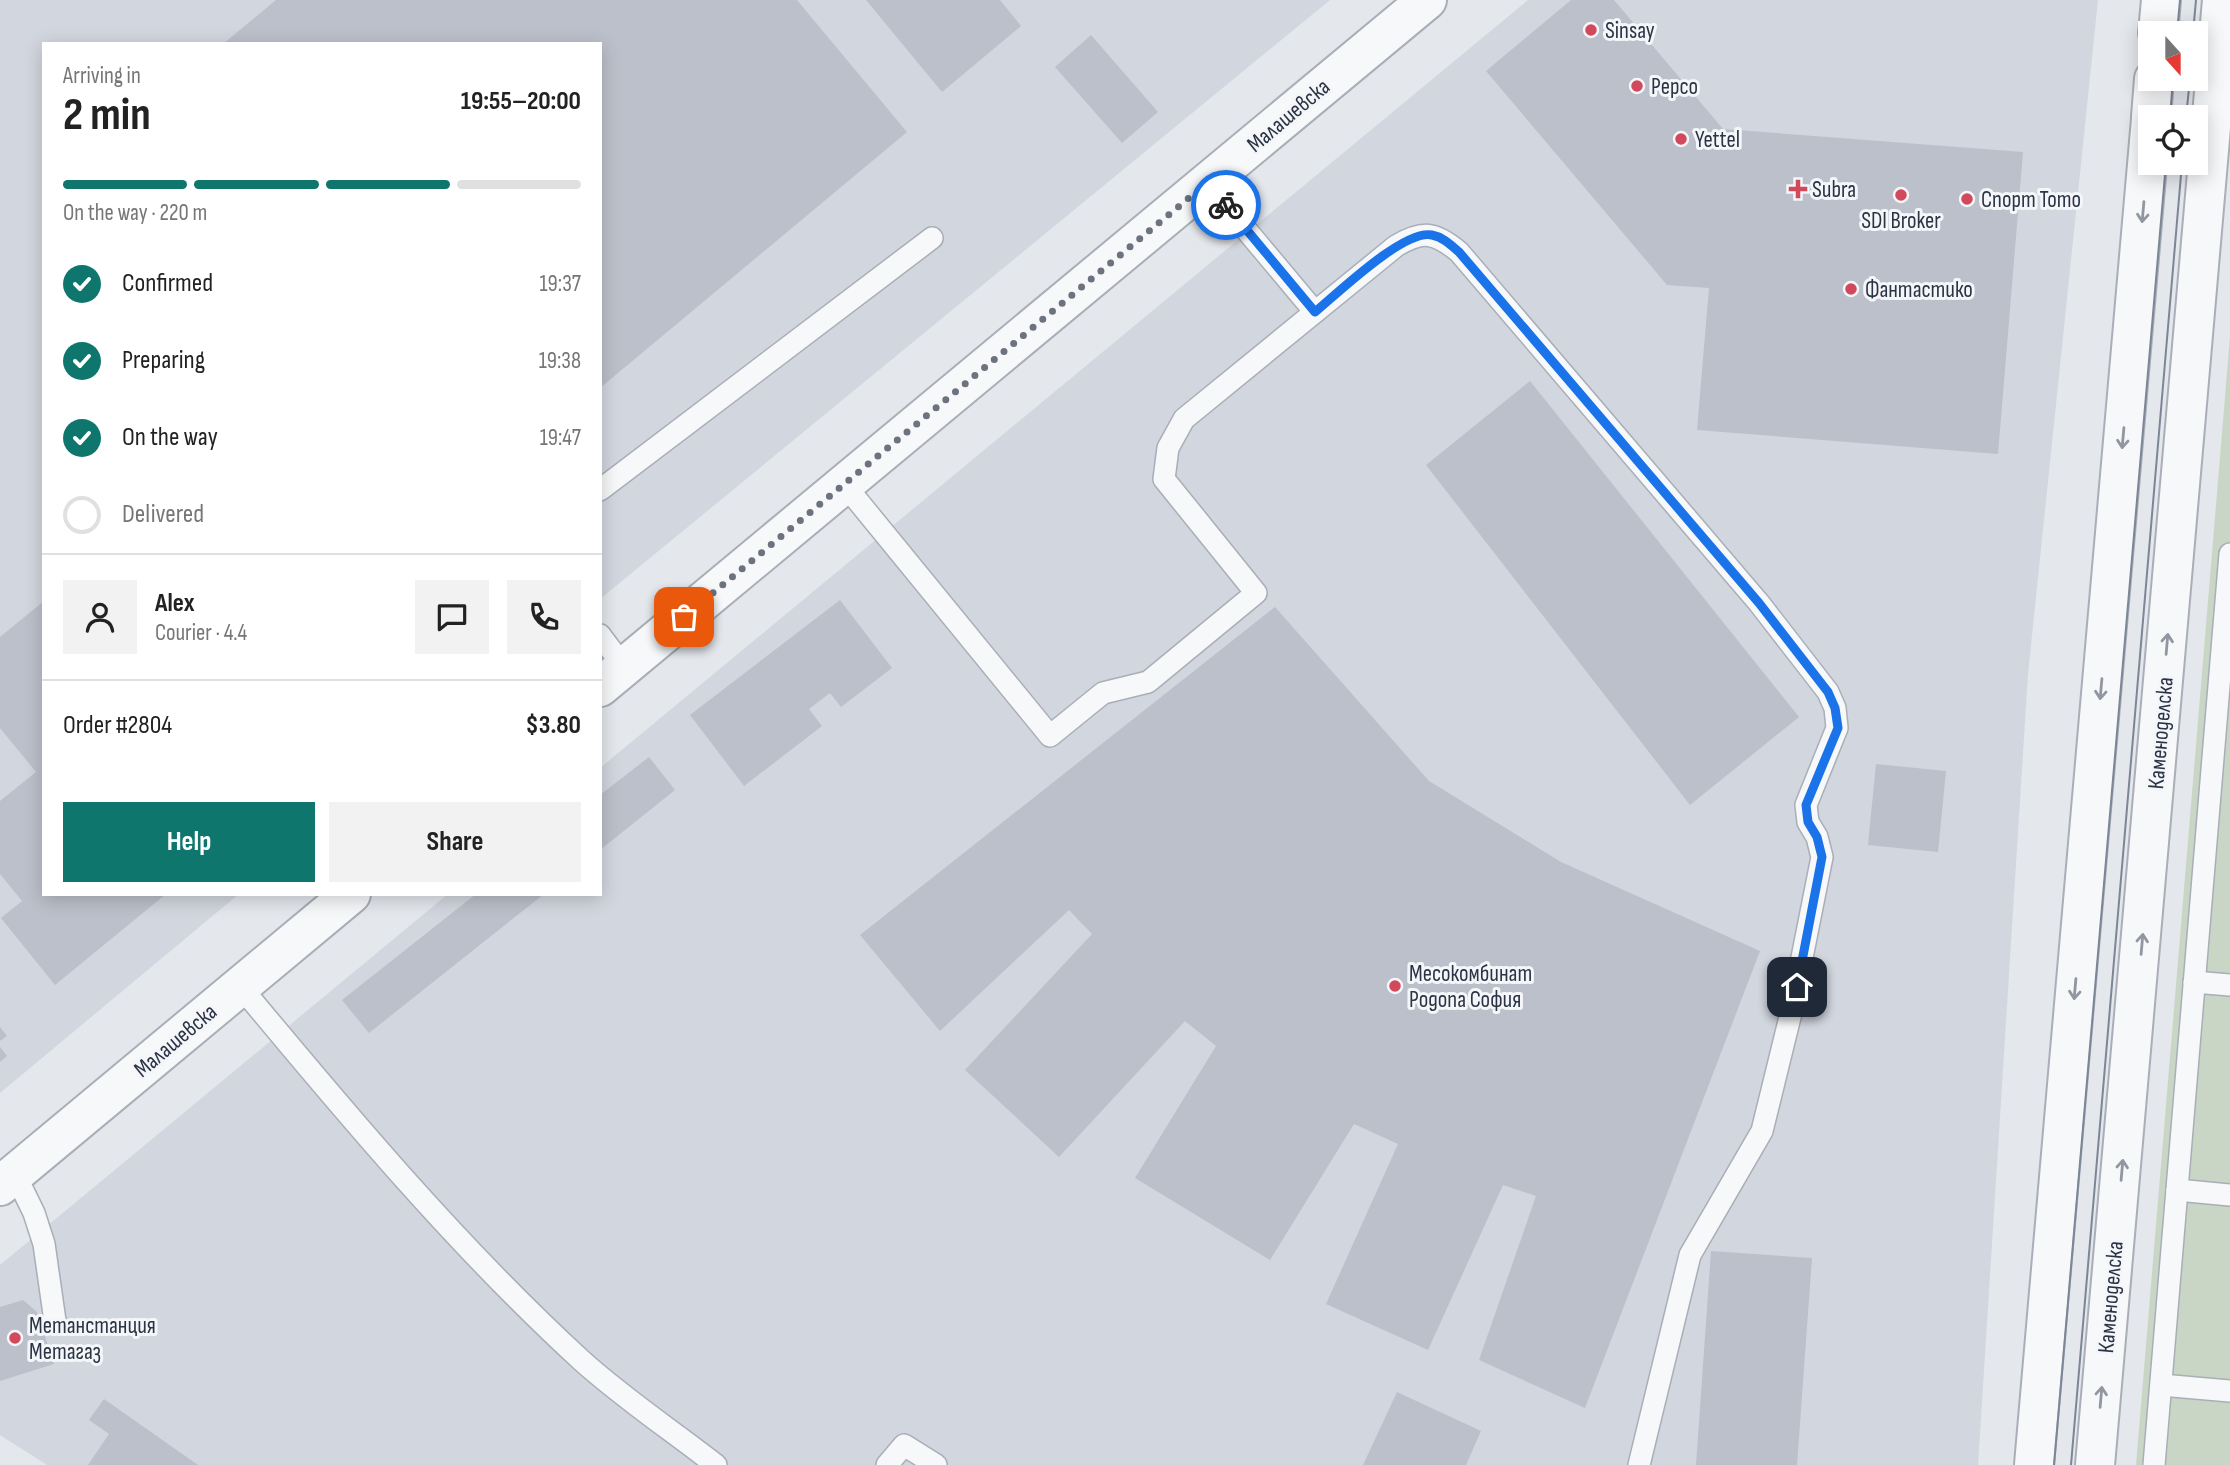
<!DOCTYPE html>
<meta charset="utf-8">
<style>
:root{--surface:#fff;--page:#f2f2f2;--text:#222;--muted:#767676;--line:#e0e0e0;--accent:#0f766e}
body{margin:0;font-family:"Sofia Sans Condensed",sans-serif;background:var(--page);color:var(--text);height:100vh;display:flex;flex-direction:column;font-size:26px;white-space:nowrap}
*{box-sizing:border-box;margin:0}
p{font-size:23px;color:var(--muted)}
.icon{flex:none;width:38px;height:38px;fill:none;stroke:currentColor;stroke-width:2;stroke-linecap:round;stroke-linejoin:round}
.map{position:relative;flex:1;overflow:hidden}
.panel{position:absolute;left:42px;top:42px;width:560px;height:854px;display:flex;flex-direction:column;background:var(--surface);border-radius:0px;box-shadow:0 4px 18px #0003}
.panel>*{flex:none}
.needle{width:46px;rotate:159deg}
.tools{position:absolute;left:2138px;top:21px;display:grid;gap:14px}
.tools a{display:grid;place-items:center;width:70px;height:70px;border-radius:0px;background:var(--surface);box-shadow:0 4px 18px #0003;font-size:35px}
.pin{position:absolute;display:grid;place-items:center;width:60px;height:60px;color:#fff;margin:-30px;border-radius:14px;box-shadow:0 4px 10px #0006}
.courier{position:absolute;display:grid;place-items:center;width:70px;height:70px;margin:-35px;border:5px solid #1a73e8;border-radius:50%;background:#fff;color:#222;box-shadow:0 2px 9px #0007}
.summary em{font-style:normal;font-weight:700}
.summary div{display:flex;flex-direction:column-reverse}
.summary{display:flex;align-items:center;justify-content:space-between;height:119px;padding:0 21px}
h1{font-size:46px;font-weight:700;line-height:52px}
.bar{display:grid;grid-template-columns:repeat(4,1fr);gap:10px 7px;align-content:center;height:84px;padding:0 21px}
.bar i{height:9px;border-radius:5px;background:var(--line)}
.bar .current{background:var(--accent)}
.bar p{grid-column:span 4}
.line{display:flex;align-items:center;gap:18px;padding:0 21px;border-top:2px solid var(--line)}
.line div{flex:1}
.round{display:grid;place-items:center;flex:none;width:74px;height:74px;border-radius:0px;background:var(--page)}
ol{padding:0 21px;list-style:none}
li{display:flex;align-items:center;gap:21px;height:77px}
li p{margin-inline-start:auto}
li .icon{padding:7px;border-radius:50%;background:var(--accent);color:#fff;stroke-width:4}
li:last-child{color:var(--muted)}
li i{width:38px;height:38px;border:4px solid var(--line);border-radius:50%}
.cta{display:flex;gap:14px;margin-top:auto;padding:14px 21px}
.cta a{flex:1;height:80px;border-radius:0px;background:var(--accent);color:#fff;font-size:28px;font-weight:700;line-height:80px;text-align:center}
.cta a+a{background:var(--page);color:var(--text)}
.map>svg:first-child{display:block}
</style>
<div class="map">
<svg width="2230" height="1465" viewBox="0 0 2230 1465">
<rect width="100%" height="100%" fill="#e4e7ec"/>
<!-- built -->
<g fill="#d2d6de">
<path d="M0,0h1330l-730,599v-555h-556v850h195l-239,199z"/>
<path d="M1528,0h570l-70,674 -50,791h-1931l-47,-30v-170l448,-371h152v-126z"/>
</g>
<!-- green -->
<path fill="#c9d6c5" d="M2230,337v1128h-94z"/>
<!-- building -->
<g fill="#bbc0ca">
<path d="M276,0h521l110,132 -307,256v-344h-377z"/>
<path d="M866,0h134l21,26 -79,66z"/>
<path d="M1571,0h43l109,129 300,23 -25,302 -301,-24 12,-142 -42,-3 -181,-214z"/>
<path d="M1091,35l67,77 -36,31 -67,-76z"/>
<path d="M1530,381l269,336 -109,88 -264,-340z"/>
<path d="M840,600l52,68 -51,39 -11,-14 -21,16 13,17 -78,60 -54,-71z"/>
<path d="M44,601v293h122l-111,91 -54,-67 21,-17 -22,-27v-73l36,-29 -36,-44v-91z"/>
<path d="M1275,607l154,174 132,81 199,89 -175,457 -106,-48 57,-164 -33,-11 -75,165 -102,-46 72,-160 -44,-20 -84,136 -135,-82 81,-132 -31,-25 -126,136 -94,-87 127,-136 -23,-24 -129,121 -80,-96z"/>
<path d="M649,757l26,33 -75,60v-55z"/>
<path d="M1876,764l70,7 -8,81 -70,-7z"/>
<path d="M476,894h68l-175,139 -27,-33z"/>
<path d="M0,1027l7,9 -7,5z"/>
<path d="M0,1047l7,9 -7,6z"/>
<path d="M1711,1251l101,7 -15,207h-101z"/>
<path d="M23,1300l14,12 17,52 -54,17v-74z"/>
<path d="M1397,1392l84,39 -15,34h-103z"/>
<path d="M104,1399l94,66h-110l21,-31 -20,-14z"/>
</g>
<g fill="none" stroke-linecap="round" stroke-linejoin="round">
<!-- service casing -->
<g stroke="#a9aeb7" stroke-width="24">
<g id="service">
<path d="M1207,183l108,129"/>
<path d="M844,484l206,252 53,-43 45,-11 108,-89 -92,-114 4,-31 16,-29 212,-173c27,-16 39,-14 63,6l300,351 69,89 7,16 2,20 -31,77 2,17 9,15 5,20 -31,156 -29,118 -72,124 -51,210"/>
<path d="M600,490l332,-252"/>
<path d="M600,635l24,32"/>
<path d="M2194,982l36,3"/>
<path d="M240,986c108,130 217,260 341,374 42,38 90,70 135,105"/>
<path d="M15,1174l19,39 10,31 11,77"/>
<path d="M2177,1190l53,5"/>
<path d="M2161,1385l69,6"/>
<path d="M887,1465l17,-20 32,20"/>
<path d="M2154,1465l76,-911"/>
</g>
</g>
<!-- tertiary casing -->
<g stroke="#a9aeb7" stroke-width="42">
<g id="tertiary">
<path d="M2158,33l3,-33"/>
<path d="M2151,117l3,-38"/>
<path d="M600,687l827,-687"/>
<path d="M0,1186l351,-292"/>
<path d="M2034,1465l117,-1346"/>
<path d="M2095,1465l127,-1465"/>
</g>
</g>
<!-- service -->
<use href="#service" stroke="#f7f8fa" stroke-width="21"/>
<!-- tertiary -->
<use href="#tertiary" stroke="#f7f8fa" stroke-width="38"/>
<!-- tram -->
<g stroke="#7d8696" stroke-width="2">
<path d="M2177,33l3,-33"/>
<path d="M2193,33l3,-33"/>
<path d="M2170,117l3,-38"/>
<path d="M2186,117l4,-38"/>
<path d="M2054,1465l112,-1302"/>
<path d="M2071,1465l111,-1302"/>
</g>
</g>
<!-- one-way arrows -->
<defs><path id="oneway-shaft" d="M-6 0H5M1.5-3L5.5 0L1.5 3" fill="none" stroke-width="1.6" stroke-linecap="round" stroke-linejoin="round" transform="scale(1.75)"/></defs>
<g stroke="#9196a0">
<use href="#oneway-shaft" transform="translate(2143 212) rotate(95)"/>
<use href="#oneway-shaft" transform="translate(2123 438) rotate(95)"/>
<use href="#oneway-shaft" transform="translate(2167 644) rotate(-85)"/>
<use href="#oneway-shaft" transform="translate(2101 689) rotate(95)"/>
<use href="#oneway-shaft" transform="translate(2142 944) rotate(-85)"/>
<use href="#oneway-shaft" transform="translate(2075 989) rotate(95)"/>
<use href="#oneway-shaft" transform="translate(2122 1170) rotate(-85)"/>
<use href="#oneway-shaft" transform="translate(2101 1397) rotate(-85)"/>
</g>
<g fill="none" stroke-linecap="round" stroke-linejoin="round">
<!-- done -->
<path stroke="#6c737f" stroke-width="7" stroke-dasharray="0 12.6" d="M684,617l523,-434 19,22"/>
<!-- route -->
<path stroke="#1a73e8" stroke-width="9" d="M1226,205l89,107c23,-19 89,-83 117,-77 11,2 19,10 27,17l300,351 69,89 7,16 3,20 -32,77 2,17 9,15 5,20 -25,130"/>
</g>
<!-- markers -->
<g fill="#d1495b" stroke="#f4f6f9" stroke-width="2.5">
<circle cx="1591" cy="30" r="7"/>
<circle cx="1637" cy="86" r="7"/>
<circle cx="1681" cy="139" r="7"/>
<path d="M1794.5 178.5h7v7h7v7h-7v7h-7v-7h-7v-7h7z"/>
<circle cx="1901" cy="195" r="7"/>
<circle cx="1967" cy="199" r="7"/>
<circle cx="1851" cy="289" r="7"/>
<circle cx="1395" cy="986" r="7"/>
<circle cx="15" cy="1338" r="7"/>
</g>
<g text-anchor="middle" stroke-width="6" stroke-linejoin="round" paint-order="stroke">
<!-- poi labels -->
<g font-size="23" fill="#2b3445" stroke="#f4f6f9" text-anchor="start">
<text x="1605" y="38">Sinsay</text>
<text x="1651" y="94">Pepco</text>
<text x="1695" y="147">Yettel</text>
<text x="1812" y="197">Subra</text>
<text x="1981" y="207">Спорт Тото</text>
<text x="1901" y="228" text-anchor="middle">SDI Broker</text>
<text x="1865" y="297">Фантастико</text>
<text x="1409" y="981">Месокомбинат<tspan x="1409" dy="26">Родопа София</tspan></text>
<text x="29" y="1333">Метанстанция<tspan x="29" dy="26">Метагаз</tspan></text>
</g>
<!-- street labels -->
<g font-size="23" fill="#2b3445" stroke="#f4f6f9">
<text transform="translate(1288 115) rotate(-40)" y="8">Малашевска</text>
<text transform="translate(2160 733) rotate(-85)" y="8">Каменоделска</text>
<text transform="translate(175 1040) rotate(-40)" y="8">Малашевска</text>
<text transform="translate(2110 1297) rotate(-85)" y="8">Каменоделска</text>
</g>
</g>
</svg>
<div class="tools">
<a><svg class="needle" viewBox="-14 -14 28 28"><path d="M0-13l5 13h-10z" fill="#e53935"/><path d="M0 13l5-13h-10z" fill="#767676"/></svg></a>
<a><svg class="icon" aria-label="locate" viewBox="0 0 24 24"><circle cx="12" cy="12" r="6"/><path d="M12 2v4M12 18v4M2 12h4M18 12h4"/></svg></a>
</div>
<div class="pin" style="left:684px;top:617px;background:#ea580c"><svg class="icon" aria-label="bag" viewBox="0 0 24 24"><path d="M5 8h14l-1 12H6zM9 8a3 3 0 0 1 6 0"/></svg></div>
<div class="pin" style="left:1797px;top:987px;background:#1f2937"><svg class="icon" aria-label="home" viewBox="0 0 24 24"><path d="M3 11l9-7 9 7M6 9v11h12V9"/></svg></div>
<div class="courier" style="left:1226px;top:205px"><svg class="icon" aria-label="bike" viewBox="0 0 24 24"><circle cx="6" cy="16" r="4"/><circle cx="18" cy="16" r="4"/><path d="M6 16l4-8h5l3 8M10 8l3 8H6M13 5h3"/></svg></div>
<section class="panel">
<div class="summary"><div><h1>2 min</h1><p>Arriving in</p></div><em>19:55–20:00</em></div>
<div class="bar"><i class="current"></i><i class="current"></i><i class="current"></i><i></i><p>On the way · 220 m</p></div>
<ol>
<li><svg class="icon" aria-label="check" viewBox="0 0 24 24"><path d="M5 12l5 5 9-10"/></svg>Confirmed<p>19:37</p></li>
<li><svg class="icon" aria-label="check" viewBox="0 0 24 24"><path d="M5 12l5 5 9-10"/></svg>Preparing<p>19:38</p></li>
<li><svg class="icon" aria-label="check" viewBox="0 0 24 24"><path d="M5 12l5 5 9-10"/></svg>On the way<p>19:47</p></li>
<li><i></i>Delivered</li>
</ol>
<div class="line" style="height:126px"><a class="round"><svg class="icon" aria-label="person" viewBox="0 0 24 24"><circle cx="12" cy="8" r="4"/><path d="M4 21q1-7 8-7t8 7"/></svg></a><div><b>Alex</b><p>Courier · 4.4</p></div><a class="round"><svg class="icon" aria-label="chat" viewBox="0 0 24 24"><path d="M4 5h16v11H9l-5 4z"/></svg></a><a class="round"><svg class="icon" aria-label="phone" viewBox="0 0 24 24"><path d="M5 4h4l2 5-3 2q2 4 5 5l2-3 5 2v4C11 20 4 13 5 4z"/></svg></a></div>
<div class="line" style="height:91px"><div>Order #2804</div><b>$3.80</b></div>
<div class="cta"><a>Help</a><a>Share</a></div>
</section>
</div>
